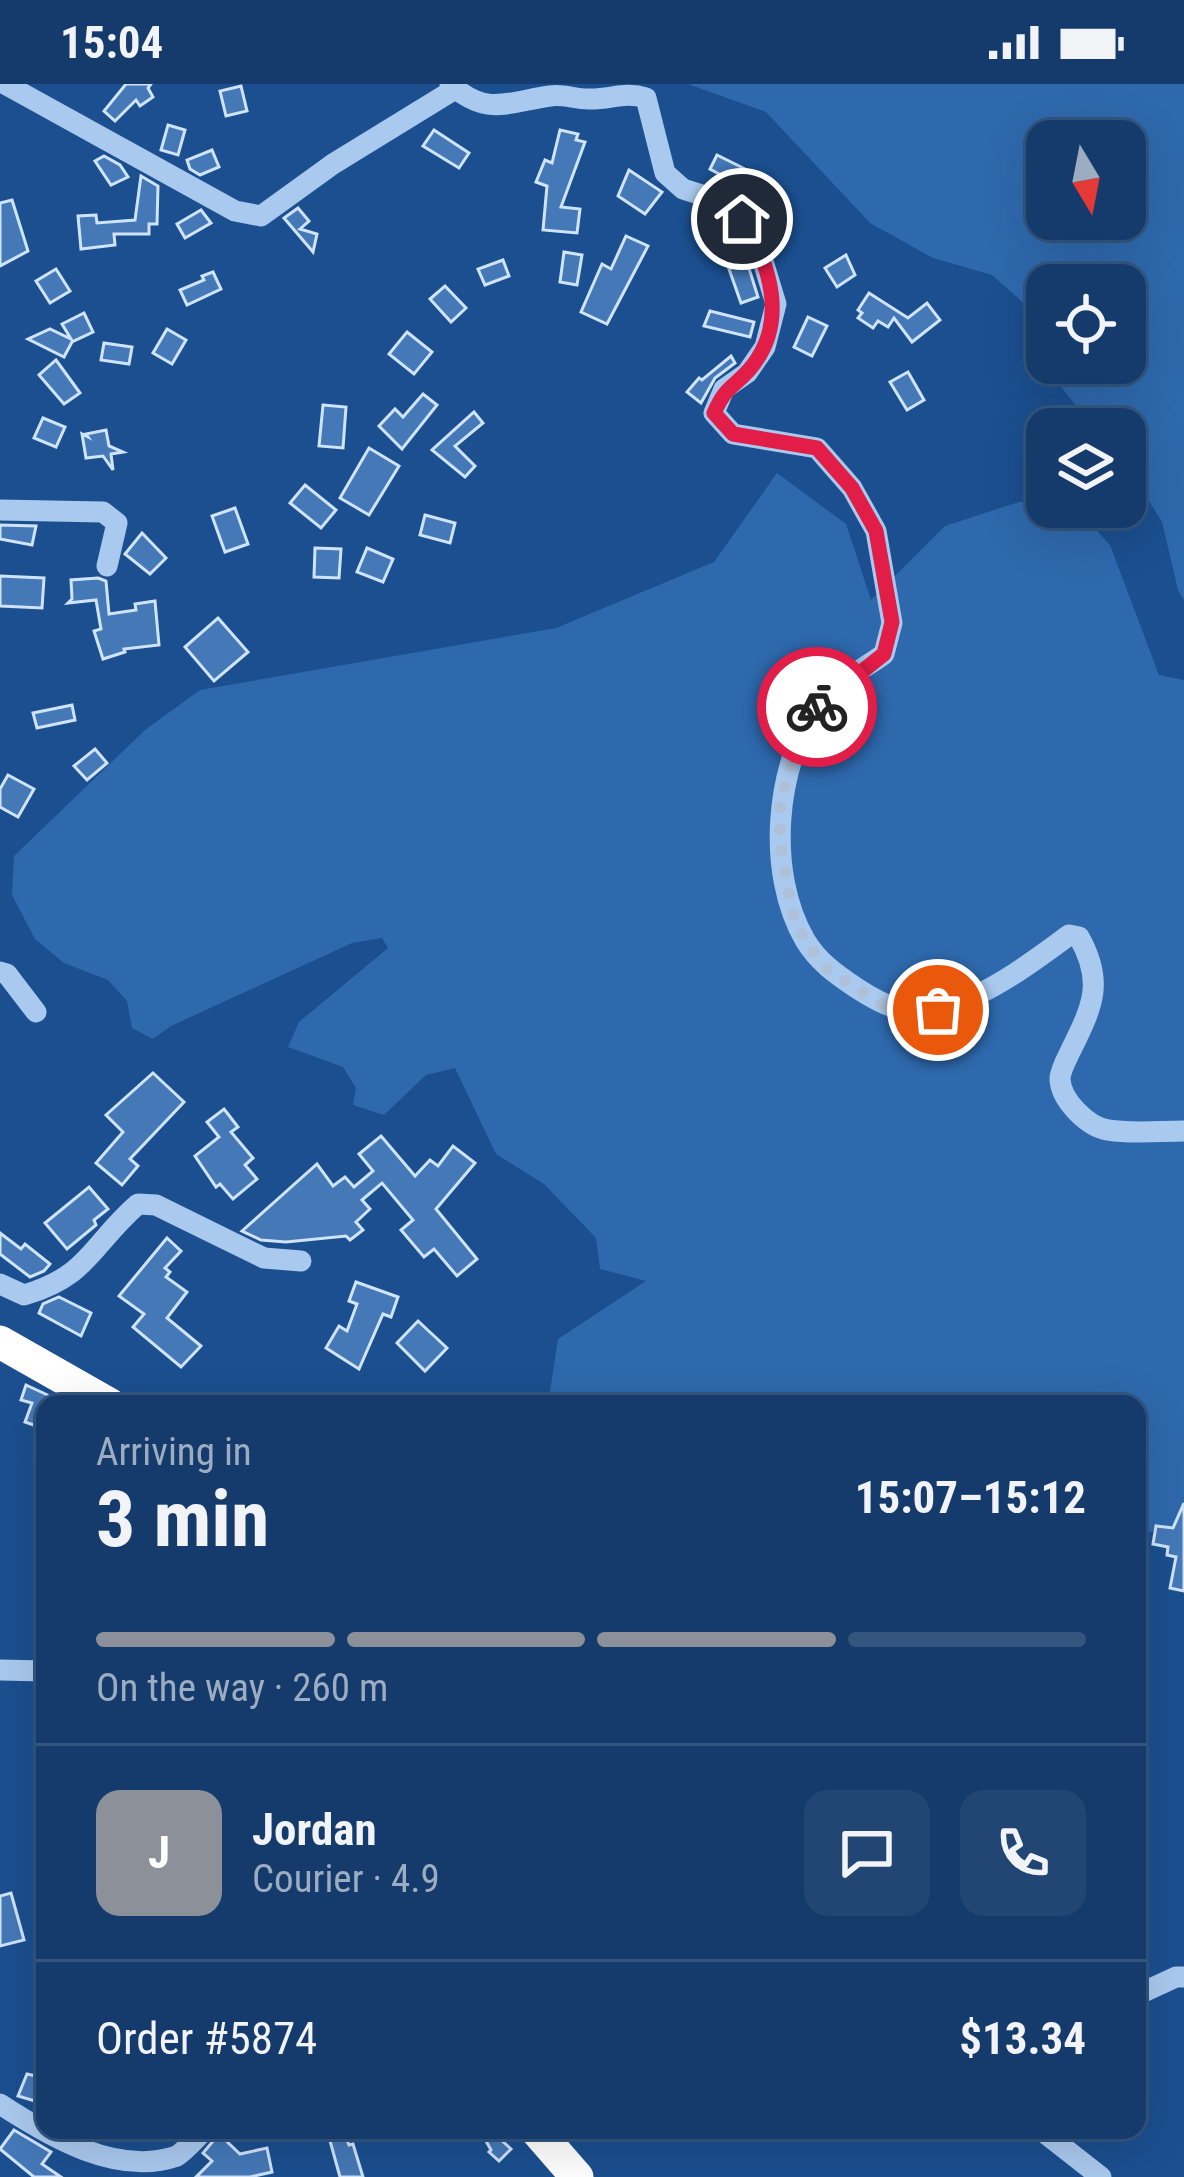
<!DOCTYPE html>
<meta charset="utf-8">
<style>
:root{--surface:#143b6b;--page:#214673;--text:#f1f3f6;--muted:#9dadc1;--line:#33557e;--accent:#8c9099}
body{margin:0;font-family:"Roboto Condensed",sans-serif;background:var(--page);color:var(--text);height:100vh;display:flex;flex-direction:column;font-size:45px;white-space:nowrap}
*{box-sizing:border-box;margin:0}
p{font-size:39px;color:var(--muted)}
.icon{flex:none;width:66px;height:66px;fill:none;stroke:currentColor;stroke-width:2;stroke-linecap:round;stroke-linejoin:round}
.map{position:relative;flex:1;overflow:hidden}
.drawer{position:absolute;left:36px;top:1311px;width:1110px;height:744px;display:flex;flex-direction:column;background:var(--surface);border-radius:24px;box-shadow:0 12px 48px #0002,0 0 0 3px var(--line)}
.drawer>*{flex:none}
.needle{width:78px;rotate:170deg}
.fabs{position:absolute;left:1026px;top:36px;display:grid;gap:24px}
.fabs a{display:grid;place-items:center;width:120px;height:120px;border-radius:24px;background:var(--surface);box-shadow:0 12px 48px #0002,0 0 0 3px var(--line);font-size:60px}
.pin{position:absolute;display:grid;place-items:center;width:102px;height:102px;color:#fff;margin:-51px;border:6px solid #fff;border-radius:50%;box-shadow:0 3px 12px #0007}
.courier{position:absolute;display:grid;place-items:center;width:120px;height:120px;margin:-60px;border:9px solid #e11d48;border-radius:50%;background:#fff;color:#222;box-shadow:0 3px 15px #0007}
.overview em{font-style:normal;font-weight:700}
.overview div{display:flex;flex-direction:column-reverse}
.overview{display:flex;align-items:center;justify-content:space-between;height:204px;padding:0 60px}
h1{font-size:78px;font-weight:700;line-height:90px}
.bar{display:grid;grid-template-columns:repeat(4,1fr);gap:18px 12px;align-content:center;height:144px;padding:0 60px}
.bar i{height:15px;border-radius:9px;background:var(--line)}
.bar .selected{background:var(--accent)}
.bar p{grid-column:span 4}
.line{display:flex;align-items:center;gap:30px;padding:0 60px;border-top:3px solid var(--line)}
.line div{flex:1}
.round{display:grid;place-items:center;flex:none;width:126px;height:126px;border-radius:24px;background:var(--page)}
.status{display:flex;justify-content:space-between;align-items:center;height:84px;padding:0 60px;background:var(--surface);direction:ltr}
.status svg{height:33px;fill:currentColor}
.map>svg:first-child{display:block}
</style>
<div class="status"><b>15:04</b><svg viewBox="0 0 49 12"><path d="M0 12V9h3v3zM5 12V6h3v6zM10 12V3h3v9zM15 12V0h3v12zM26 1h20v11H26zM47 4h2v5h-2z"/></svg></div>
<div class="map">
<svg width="1184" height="2093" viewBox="0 0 1184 2093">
<rect width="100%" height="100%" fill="#1b4f8f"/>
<!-- green -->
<g fill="#2e69ad" fill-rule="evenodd">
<path d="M688,0h496v516l-6,-10 -16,-68 -37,-60v-33h-31l-35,-45 -5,-21h71v-78h-78v48l-3,-12 -52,-46 -59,-17 -63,-35 -104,-111zM1047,57h78v78h-78z"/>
<path d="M777,389l69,51 25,76 74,-74 74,-24 28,-2v7h28l35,38 49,130 25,5v844l-47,11v-131h-589l10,-65 88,-58 -46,-12 -4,-31 -52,-54 -48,-30 -41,-86 -29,7 -42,40 -31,-10 3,-17 -13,-21 -55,-20 11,-25 89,-74 -6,-10 -30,5 -181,83 -18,13 -21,-11 -5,-27 -19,-21 -44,-17 -29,-24 -23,-44 2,-39 131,-126 55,-40 356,-62 158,-66z"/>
</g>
<!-- building -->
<g fill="#4478b7" stroke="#cfe3fa" stroke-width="3">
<path d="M126,0h25l-3,4 5,9 -13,9 -4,-6 -21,21 -11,-10z"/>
<path d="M241,2l6,25 -21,5 -6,-25z"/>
<path d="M168,41l17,5 -7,25 -17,-5z"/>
<path d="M434,46l35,23 -10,15 -36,-22z"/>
<path d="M560,46l18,4 -2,6 9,2 -24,65 19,2 -3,24 -34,-3 4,-44 -11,-4 9,-22 7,3z"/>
<path d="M212,66l7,17 -19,8 -10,-6 -3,-9z"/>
<path d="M717,71l44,22 15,12 -8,11 -29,-23 -3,6 -26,-14z"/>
<path d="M104,72l16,9 8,12 -17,8 -16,-24z"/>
<path d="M629,86l33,22 -17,22 -27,-18z"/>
<path d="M141,92l17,10 -1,38h-8v10h-35l1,11 -34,4 -3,-33 18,-1 1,8 38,-3z"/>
<path d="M12,116l16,51 -28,15v-63z"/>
<path d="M298,124l11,13 -9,8 17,5 -4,18 -29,-34z"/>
<path d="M201,126l10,13 -26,15 -8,-14z"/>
<path d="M626,152l22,10 -41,78 -26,-12 21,-48 9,5z"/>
<path d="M564,168l18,3 -5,30 -17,-3z"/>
<path d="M846,171l9,20 -18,12 -12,-19z"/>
<path d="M503,176l6,16 -24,9 -7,-16z"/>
<path d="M747,178l11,35 -17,6 -12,-34z"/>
<path d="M56,185l14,22 -20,12 -14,-22z"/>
<path d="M213,188l8,17 -34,16 -7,-15 24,-10 -2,-4z"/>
<path d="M445,202l21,22 -15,14 -21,-23z"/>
<path d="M869,209l39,25 19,-15 13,17 -28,22 -18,-24 -6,9 -10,-6 -5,7 -15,-10 4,-5 -4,-3z"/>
<path d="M710,227l44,11 -4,15 -46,-11z"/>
<path d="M84,229l9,19 -21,10 -8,15 -36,-18 22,-10 21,10 -9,-15z"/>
<path d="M808,233l19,9 -15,30 -18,-9z"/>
<path d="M167,245l19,11 -14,24 -19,-11z"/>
<path d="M407,248l25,20 -18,22 -25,-20z"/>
<path d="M104,259l28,4 -3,17 -28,-4z"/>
<path d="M731,272l4,7 -20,15 -14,25 -14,-11 12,-14 3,2z"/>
<path d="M56,276l24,33 -16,11 -25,-29z"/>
<path d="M908,288l16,28 -17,10 -17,-28z"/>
<path d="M423,310l14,11 -35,44 -23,-23 16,-17 8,8z"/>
<path d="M323,321l23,2 -3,41 -24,-2z"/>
<path d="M474,328l9,11 -28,23 20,20 -10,11 -33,-27z"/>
<path d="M43,334l22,9 -9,20 -22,-9z"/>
<path d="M106,346l3,16 14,6 -12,2 2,16 -10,-14 -17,2 -4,-24 6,3 -2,-3z"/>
<path d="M369,364l30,18 -30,49 -29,-17z"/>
<path d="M305,401l31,25 -15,18 -31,-25z"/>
<path d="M235,424l13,36 -23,8 -13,-36z"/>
<path d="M425,431l30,8 -5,20 -30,-8z"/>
<path d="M0,441l36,1 -4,19 -32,-6z"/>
<path d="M142,449l24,25 -16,16 -25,-20z"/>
<path d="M315,464l26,1 -2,29 -25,-1z"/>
<path d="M367,464l26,11 -10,23 -26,-10z"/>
<path d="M0,492l44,2 -2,30 -42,-2z"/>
<path d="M98,494l8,3 3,33 27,-4 -1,-6 20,-3 4,44 -35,4 1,3 -22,7 -9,-28 7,-2 -5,-29 -28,3 4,-4 -1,-19z"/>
<path d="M218,534l30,34 -34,29 -29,-34z"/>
<path d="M72,621l3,15 -38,8 -4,-15z"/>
<path d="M95,665l12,14 -20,17 -13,-14z"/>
<path d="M8,691l26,14 -16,28 -18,-10v-18z"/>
<path d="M153,989l31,29 -54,57 8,7 -16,19 -26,-22 27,-31 -17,-17z"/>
<path d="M224,1025l14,18 -7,5 22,26 -8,7 12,14 -24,20 -13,-15 -4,3 -21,-31 24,-19 -12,-15z"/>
<path d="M381,1052l34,40 15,-16 8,6 15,-20 22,17 -39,46 41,50 -20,17 -23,-27 -10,8 -23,-27 12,-10 -31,-37 -20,17 8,9 -14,13 7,8 -13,10 -4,-4 -60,6 -25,-2 -19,-9 75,-67 16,22 12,-9 9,10 19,-16 -14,-17z"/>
<path d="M89,1103l19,22 -14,11 2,5 -29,24 -22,-26z"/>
<path d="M0,1149l21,16 4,-5 25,20 -6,7 -14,6 -30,-23z"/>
<path d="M167,1154l14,13 -16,17 5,4 -4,5 21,15 -20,26 34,28 -20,21 -48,-40 11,-13 -25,-18z"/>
<path d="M356,1198l42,15 -7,20 -8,-3 -24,55 -33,-21 13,-22 8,5 10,-27 -8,-3z"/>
<path d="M59,1213l32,16 -10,23 -42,-23 4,-9z"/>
<path d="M418,1237l29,27 -22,23 -28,-28z"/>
<path d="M26,1301l41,19h-22v25l-20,-7 7,-19 -11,-3z"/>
<path d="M1184,1419v88l-14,-3 6,-31 -9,-2 1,-8 -15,-3 3,-18 17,2z"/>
<path d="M11,1809l13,47 -24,6v-50z"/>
<path d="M27,1990l18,4v26l-27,-8z"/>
<path d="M14,2046l37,22 -9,12 19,13h-27l-34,-28z"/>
<path d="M327,2046h16l6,15 4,-1 10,33h-23z"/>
<path d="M480,2046h33l-14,8 12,11 -12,12 -10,-9 2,-2z"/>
<path d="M219,2050l21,20 27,-6 5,24 -22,5h-54l16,-16 -9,-8z"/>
</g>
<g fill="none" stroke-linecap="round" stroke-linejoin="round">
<!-- minor -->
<g stroke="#a9c9ee" stroke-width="21">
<path d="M5,0l230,127 26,5 72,-52 122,-75"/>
<path d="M450,0c37,33 57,18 100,12 13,-2 25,3 38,3 22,1 36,-8 58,-1l19,75 18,16 44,14 15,16 16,26 18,59 -11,43 -18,26 -23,16 -10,24 19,21 84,14 35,40 24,43 16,92 -8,31c-20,15 -52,30 -66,50 -43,62 -52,169 -13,236 13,22 32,35 53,49 25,16 45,26 76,21 45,-8 99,-48 135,-75l10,2c26,46 13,70 -9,115 -4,8 -9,17 -10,26 0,22 28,49 48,52 24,4 52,1 76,1"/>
<path d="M0,426l103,2 14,11 -10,43"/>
<path d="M0,888l7,2 29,38"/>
<path d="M0,1200l24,11c65,-19 67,-50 114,-91l18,1 108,53 37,3"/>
<path d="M0,1586l45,1"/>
<path d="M1137,1911l39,-18h8"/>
<path d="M0,2020c49,32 117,73 177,52 10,-7 19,-18 28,-26"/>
<path d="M1041,2046l60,47"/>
</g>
<!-- highway -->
<g stroke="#fff" stroke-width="33">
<path d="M0,1258l109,62"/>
<path d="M536,2046l41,47"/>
</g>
</g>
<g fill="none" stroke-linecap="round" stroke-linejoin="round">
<!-- done -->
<path stroke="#afc1d8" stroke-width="12" stroke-dasharray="0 21.6" d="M817,623l-20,39 -17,55v38l11,69 14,33 23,29 53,34 21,8 36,-2"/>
<!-- route -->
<path stroke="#e11d48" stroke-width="15" d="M742,135c29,46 47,105 7,151 -17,19 -23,16 -35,43l19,21 84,14 35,40 24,43 16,91 -8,32 -67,53"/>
</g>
</svg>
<div class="fabs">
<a><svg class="needle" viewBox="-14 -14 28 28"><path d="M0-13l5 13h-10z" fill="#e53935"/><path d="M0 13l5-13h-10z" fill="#9dadc1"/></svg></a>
<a><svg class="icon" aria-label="locate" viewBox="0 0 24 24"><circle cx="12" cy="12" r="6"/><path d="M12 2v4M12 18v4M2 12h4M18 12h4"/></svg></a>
<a><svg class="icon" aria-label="layers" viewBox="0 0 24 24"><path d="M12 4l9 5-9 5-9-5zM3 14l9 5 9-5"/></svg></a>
</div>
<div class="pin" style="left:938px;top:926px;background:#ea580c"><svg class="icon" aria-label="bag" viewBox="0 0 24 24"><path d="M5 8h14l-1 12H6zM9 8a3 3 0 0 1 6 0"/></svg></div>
<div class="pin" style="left:742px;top:135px;background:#1f2937"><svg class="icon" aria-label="home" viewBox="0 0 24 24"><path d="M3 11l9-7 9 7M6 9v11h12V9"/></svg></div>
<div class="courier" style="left:817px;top:623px"><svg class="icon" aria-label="bike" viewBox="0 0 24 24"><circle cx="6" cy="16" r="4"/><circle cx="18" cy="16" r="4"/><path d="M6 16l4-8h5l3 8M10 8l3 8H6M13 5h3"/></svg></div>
<section class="drawer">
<div class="overview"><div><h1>3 min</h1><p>Arriving in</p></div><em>15:07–15:12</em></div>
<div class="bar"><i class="selected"></i><i class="selected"></i><i class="selected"></i><i></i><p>On the way · 260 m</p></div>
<div class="line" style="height:216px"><b class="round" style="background:var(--accent);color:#fff">J</b><div><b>Jordan</b><p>Courier · 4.9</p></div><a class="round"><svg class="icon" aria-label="chat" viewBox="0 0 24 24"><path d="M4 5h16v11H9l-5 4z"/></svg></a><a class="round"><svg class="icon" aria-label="phone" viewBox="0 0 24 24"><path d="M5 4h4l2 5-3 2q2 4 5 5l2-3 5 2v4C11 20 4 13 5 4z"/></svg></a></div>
<div class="line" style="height:156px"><div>Order #5874</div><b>$13.34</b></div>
</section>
</div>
